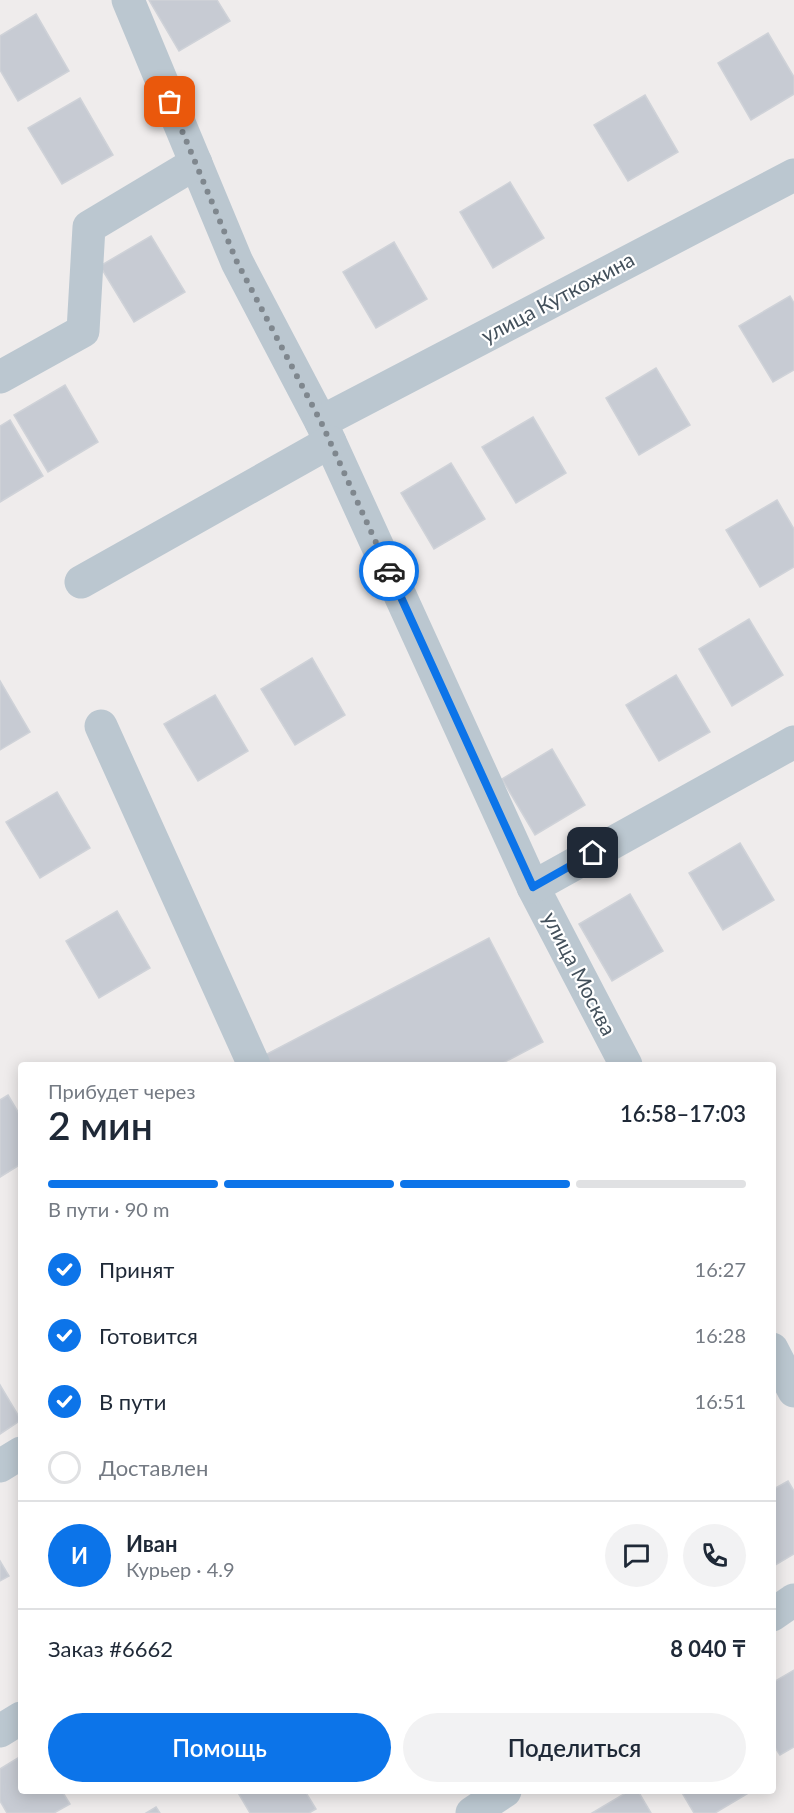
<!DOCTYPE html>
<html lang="ru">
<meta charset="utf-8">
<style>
:root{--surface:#fff;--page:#f2f2f3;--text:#1f2937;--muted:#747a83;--line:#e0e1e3;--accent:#0c74e9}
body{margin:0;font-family:Lato,sans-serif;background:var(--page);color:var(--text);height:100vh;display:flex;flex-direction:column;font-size:22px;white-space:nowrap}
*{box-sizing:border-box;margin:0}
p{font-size:20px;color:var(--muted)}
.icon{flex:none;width:33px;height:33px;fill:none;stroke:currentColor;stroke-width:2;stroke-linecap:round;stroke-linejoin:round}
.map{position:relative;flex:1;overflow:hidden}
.panel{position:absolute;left:18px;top:1062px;width:758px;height:732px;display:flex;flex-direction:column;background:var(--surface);border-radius:6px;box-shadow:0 3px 15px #0003}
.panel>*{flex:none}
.pin{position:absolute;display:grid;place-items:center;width:51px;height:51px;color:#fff;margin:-26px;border-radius:12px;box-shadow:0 3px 9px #0006}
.courier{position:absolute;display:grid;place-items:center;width:60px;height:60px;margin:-30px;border:4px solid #0c74e9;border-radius:50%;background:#fff;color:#222;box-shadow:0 2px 8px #0007}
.headline em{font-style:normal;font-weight:600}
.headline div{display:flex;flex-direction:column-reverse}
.headline{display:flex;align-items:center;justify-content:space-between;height:102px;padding:0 30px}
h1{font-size:39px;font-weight:600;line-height:45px}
.bar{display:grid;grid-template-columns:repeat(4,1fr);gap:9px 6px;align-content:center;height:72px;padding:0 30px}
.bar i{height:8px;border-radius:4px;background:var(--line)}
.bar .active{background:var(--accent)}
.bar p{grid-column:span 4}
.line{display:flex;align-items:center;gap:15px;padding:0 30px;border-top:2px solid var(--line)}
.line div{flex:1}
.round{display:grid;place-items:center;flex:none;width:63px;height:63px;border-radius:32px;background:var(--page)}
ol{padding:0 30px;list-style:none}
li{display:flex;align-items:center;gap:18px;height:66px}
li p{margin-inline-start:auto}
li .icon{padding:6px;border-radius:50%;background:var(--accent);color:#fff;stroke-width:4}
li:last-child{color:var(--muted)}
li i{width:33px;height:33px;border:3px solid var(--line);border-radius:50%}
.cta{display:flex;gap:12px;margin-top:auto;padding:12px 30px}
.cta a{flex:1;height:69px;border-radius:36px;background:var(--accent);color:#fff;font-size:24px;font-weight:600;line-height:69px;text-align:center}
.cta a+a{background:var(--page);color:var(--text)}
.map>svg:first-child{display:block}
</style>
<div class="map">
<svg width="794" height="1813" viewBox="0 0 794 1813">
<rect width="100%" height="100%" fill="#efecec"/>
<!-- building -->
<g fill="#c7cbd3" stroke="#cfd2d8" stroke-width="1.5">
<path d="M149,0h68l13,21 -51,30z"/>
<path d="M36,14l33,57 -51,30 -18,-31v-34z"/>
<path d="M768,33l26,44v17l-43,26 -33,-57z"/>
<path d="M645,95l33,57 -50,29 -34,-56z"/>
<path d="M80,98l33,57 -51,29 -34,-56z"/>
<path d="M510,182l34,56 -51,30 -33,-56z"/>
<path d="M151,236l34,56 -51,30 -34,-56z"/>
<path d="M394,242l33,57 -51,29 -33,-56z"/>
<path d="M790,296l4,7v67l-21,12 -34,-56z"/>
<path d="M656,368l34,57 -51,30 -33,-57z"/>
<path d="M65,385l33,57 -50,30 -34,-57z"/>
<path d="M533,417l33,56 -50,30 -34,-56z"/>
<path d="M10,420l33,56 -43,26v-76z"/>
<path d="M451,463l34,56 -51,30 -33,-56z"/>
<path d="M777,500l17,29v38l-34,20 -34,-57z"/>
<path d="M749,619l34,56 -51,31 -33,-57z"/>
<path d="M312,658l33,57 -50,30 -34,-56z"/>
<path d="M676,675l34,57 -51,29 -33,-56z"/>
<path d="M0,681l30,51 -30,18z"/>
<path d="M215,695l33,56 -50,30 -34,-57z"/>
<path d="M552,749l33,56 -50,30 -33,-56z"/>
<path d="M57,792l33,56 -50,30 -34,-56z"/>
<path d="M740,843l34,57 -51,30 -34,-57z"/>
<path d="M630,894l33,57 -51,30 -33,-57z"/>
<path d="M117,911l33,57 -51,30 -33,-57z"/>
<path d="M489,938l54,104 -44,23h-229l-5,-10z"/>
<path d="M8,1095l13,22v47l-21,13v-77z"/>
<path d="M0,1385l21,35 -21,14z"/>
<path d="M788,1481l6,10v63l-22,13v-77z"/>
<path d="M0,1561l9,15 -9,5z"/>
<path d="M794,1670v77l-14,8 -8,-12v-60z"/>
<path d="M21,1756v35h41l8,13 -16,9h-47l-7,-12v-32z"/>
<path d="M237,1791h68l11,18 -7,4h-59z"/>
<path d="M629,1791h9l13,22h-59z"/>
<path d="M681,1791h68l1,1 -35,21h-21z"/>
<path d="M156,1807l4,6h-14z"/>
</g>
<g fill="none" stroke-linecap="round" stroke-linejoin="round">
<!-- minor -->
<g stroke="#bbc7d0" stroke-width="33">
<path d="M128,0l109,262 84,160 212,465 93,178"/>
<path d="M0,377l83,-46 6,-104 107,-64"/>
<path d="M321,422l473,-247"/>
<path d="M81,582l249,-140"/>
<path d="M101,726l153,339"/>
<path d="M533,887l261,-145"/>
<path d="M772,1349l22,42"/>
<path d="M0,1466l21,-13"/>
<path d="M772,1615l22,-15"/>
<path d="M0,1731l21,-13"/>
<path d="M472,1813l33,-22"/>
</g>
</g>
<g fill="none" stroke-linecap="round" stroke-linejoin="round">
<!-- done -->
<path stroke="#7f878e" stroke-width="6" stroke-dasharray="0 10.8" d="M170,102l67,160 84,160 68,149"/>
<!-- route -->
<path stroke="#0c74e9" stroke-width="8" d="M389,571l144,316 60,-34"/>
</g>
<g text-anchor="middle" stroke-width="4.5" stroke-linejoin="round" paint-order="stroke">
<!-- street labels -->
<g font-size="21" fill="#43505b" stroke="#fff">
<text transform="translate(558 298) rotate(-28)" y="7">улица Куткожина</text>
<text transform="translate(579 974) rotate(63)" y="7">улица Москва</text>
</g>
</g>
</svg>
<div class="pin" style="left:170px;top:102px;background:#ea580c"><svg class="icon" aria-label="bag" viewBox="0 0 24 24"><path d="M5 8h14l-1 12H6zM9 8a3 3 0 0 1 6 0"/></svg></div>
<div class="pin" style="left:593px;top:853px;background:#1f2937"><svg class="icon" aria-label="home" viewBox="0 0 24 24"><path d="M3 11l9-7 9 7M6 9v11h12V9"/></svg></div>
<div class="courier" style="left:389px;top:571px"><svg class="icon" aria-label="car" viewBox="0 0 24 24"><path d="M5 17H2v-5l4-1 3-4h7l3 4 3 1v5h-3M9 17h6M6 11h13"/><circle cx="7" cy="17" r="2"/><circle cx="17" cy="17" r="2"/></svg></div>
<section class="panel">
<div class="headline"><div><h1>2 мин</h1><p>Прибудет через</p></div><em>16:58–17:03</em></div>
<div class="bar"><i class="active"></i><i class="active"></i><i class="active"></i><i></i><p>В пути · 90 m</p></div>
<ol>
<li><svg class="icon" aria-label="check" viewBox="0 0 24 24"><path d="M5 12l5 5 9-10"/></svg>Принят<p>16:27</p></li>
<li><svg class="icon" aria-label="check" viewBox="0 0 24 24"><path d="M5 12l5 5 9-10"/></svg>Готовится<p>16:28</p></li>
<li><svg class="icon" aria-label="check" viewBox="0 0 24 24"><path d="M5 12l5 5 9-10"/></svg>В пути<p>16:51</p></li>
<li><i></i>Доставлен</li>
</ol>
<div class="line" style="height:108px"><b class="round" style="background:var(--accent);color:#fff">И</b><div><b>Иван</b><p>Курьер · 4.9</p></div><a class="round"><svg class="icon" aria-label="chat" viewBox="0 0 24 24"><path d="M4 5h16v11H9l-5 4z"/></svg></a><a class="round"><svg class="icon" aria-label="phone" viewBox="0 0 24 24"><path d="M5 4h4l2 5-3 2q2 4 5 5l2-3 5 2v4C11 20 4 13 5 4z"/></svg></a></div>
<div class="line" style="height:78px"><div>Заказ #6662</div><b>8 040 ₸</b></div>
<div class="cta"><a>Помощь</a><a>Поделиться</a></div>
</section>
</div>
